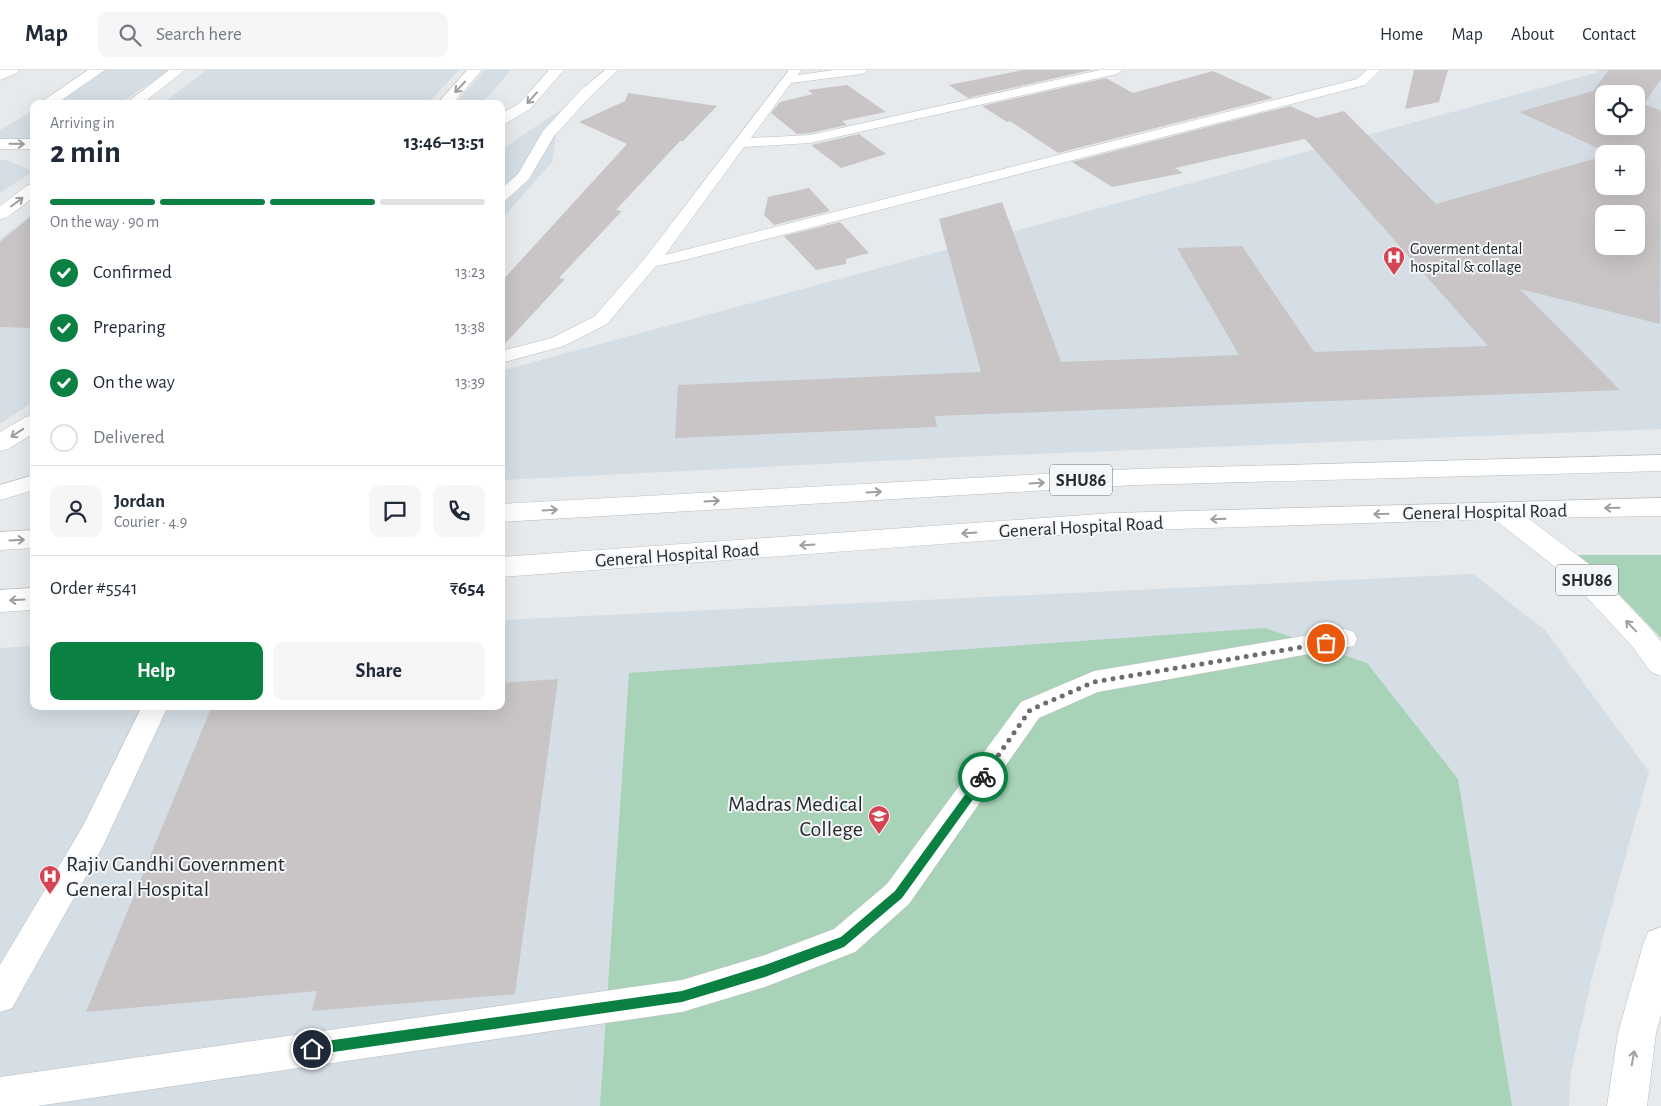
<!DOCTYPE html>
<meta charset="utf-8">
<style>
:root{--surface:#fff;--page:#f6f6f7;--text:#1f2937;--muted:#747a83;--line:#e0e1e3;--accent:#0b8043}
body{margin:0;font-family:"Alegreya Sans",sans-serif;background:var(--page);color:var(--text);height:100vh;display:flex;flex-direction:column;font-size:19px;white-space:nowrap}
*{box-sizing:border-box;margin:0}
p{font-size:16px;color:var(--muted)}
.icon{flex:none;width:28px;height:28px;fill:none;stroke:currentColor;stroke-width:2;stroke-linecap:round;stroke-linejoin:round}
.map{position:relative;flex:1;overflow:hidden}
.panel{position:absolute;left:30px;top:30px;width:475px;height:610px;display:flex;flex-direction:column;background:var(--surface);border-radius:10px;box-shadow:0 5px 20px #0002}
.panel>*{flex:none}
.controls{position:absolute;left:1595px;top:15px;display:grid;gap:10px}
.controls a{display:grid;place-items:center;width:50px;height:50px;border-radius:10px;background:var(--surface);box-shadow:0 5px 20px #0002;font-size:25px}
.pin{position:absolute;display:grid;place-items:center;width:42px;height:42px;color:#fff;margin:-21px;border:2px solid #fff;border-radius:50%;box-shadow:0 1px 5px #0007}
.courier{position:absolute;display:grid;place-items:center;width:50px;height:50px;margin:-25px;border:4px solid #0b8043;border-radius:50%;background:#fff;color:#222;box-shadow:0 1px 6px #0007}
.summary em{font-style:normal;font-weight:700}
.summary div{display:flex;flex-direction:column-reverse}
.summary{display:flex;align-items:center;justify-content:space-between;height:85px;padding:0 20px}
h1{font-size:32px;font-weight:700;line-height:38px}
.bar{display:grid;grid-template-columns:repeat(4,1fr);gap:8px 5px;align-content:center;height:60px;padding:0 20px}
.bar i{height:6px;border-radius:4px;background:var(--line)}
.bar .selected{background:var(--accent)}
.bar p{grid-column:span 4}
.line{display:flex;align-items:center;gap:12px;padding:0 20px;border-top:1px solid var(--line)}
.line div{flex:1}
.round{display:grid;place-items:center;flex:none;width:52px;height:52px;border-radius:10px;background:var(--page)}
ol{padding:0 20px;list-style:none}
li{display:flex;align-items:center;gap:15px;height:55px}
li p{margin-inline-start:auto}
li .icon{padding:5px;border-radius:50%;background:var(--accent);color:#fff;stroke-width:4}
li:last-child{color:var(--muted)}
li i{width:28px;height:28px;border:2px solid var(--line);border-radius:50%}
.primary-button{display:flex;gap:10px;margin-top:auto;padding:10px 20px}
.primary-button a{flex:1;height:58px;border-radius:10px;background:var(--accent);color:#fff;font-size:20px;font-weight:700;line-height:58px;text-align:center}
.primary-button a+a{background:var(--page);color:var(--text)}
header{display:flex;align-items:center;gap:30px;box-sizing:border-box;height:70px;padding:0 25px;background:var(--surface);border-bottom:1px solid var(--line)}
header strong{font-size:24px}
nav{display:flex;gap:28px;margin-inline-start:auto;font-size:18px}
.search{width:350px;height:45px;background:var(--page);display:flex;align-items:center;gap:12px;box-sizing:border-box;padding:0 18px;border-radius:10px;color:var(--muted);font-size:19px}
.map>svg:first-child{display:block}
</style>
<header>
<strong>Map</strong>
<div class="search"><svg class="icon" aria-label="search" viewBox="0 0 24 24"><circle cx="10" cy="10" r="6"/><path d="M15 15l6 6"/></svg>Search here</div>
<nav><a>Home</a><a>Map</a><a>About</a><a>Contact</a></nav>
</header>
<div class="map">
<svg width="1661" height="1036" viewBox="0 0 1661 1036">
<rect width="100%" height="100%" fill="#e7eaec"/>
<!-- built -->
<g fill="#d5dde5" fill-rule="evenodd">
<path d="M100,0h69l-50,34h-75z"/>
<path d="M207,0h252l-32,34h-265z"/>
<path d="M485,0h26l-30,34h-27z"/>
<path d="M1595,0h66v359l-679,27 -481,24v-109l1098,-299zM1604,24h32v32h-32zM1604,84h32v32h-32zM1604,144h32v32h-32z"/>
<path d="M34,40v39l-34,-1v-18z"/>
<path d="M560,40l-8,52 -51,58v-70z"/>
<path d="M0,90h6l27,11 -33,22z"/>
<path d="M34,143v188l-34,23v-185z"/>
<path d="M1473,504l72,56 104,142 -57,205 -21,95 -2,34h-1569v-458l34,-2v60h467v-86z"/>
</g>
<!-- green -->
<g fill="#a9d3b8">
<path d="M1568,485h93v83l-46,-48z"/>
<path d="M1265,558l102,35 91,116 54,327h-912l29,-433z"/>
</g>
<!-- building -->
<g fill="#c9c5c6" fill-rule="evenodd">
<path d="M1023,0h68l-123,28 -19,-13z"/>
<path d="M1414,0h34l-9,32 -34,7z"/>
<path d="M1609,0h52v9l-17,25 17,7 -1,213 -140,-35 100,101 -685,26 2,11 -262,11 3,-53 303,-13 -42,-153 63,-17 59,160 178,-7 -62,-107 65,-2 72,106 174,-6 -183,-207 -130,29 8,5 -71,14 -40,-25 218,-56 27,12 27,-7 92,93 168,-48v30h32v-32h-25l-92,-42 74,-21zM1604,24h32v32h-32zM1604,144h32v32h-32z"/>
<path d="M1213,1l60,27 -215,55 -48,-32 -3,1 -25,-16 124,-28 27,15z"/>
<path d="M847,15l39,27 -44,9 5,4 -37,8 -13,1 -26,-21 9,-11 33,-8 -5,-4z"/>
<path d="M628,23l89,13 -34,35h-3l-64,69 6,1 -63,67 6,1 -64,69v-66l126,-138 -48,-22 46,-21z"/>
<path d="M859,64l27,20 -45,14 -30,-23z"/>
<path d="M809,118l21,23 -56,14 -10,-10 4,-18z"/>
<path d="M34,144v114l-34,-1v-85z"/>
<path d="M840,152l29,31 -23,6v5l-30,6 -32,-34z"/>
<path d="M558,609l-43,315 -203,17 5,-20 -231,21 126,-306h289v-23z"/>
</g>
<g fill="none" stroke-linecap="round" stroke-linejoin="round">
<!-- lane casing -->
<g stroke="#babdbf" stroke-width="1">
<g id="lane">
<path d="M605,0h13l-27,26 -37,40 -25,43 -23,21 -5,1v-12l17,-15 25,-43 38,-41z"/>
<path d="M789,0h12l-3,5 36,-5h34l-6,4 -71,9 -40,55 59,-3 290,-65h23l-6,4 -307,69 -66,4 -79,108 692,-176 10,-9h13l-15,15 -680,175 -29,6 -49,58 -43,22 -63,17v-12l51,-13 43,-22 50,-58z"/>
<path d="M34,405v15l-34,10v-15z"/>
<path d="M1345,559l9,3 3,7 -3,7 -256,46 -59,26 -130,186 -54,48 -90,35 -83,25 -645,94h-37v-29l682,-97 83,-25 69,-26 53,-45 134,-182 73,-31z"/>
<path d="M142,636h26l-65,140 -91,162 -12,4v-47l83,-139z"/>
</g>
</g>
<!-- street casing -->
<g stroke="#babdbf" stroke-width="1">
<g id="street">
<path d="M0,0h19l-2,3 -17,7z"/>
<path d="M88,0h17l-49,34h-18z"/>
<path d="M169,0h16l-43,34h-17z"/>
<path d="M467,0h15l-30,34h-15z"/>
<rect x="0" y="69" width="34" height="10"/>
</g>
</g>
<!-- secondary casing -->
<g stroke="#babdbf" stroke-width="1">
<g id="secondary">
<path d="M549,0h15l-34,39 -29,17v-12l19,-11z"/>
<path d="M34,114v13l-28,21 -6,1v-13l28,-21z"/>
<path d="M34,345v18l-26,16 -8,2v-19l26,-15z"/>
</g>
</g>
<!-- primary casing -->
<g stroke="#babdbf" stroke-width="1">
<g id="primary">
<path d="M1661,385v16l-526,14 -634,37v-18l634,-35z"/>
<path d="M1661,428v18l-133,2 61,46 62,65 10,13v34l-10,-4 -20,-27 -62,-67 -75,-59 -381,12 -612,46v-20l612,-44z"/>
<path d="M34,460v18l-34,2v-18z"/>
<path d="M34,518v22l-34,2v-22z"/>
<path d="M1661,857v88l-5,18 -9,73h-40l11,-73 25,-88 5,-13z"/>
</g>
</g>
<!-- lane -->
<use href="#lane" fill="#fff" fill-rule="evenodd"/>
<!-- street -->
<use href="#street" fill="#fff" fill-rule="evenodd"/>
<!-- secondary -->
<use href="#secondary" fill="#fff" fill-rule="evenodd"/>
<!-- primary -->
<use href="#primary" fill="#fff" fill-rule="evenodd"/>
</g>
<!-- one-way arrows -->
<defs><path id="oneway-shaft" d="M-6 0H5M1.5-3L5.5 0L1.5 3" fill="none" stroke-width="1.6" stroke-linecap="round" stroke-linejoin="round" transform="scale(1.25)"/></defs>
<g stroke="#9f9fa0">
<use href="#oneway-shaft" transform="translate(460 17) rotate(133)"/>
<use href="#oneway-shaft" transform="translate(532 28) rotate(132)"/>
<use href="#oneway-shaft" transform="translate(17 74) rotate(1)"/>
<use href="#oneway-shaft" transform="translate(17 132) rotate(-37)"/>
<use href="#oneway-shaft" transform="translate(17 363) rotate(147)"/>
<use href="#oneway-shaft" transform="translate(1037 413) rotate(-3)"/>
<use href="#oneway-shaft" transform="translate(874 422) rotate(-3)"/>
<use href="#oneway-shaft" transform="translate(712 431) rotate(-3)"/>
<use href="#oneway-shaft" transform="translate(1612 438) rotate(179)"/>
<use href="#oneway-shaft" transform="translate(550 440) rotate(-3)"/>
<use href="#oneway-shaft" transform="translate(1381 444) rotate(178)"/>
<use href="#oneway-shaft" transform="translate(1218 449) rotate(178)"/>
<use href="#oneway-shaft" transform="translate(969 463) rotate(176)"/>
<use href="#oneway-shaft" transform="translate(17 470) rotate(-3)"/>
<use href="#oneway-shaft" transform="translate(807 475) rotate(176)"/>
<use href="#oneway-shaft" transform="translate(17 530) rotate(177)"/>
<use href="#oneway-shaft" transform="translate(1631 556) rotate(-134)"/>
<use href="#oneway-shaft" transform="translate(1633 988) rotate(-80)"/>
</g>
<!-- route -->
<path fill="#0b8043" d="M983,703l5,4 -1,3 -85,118 -58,49 -79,30 -83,25 -370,53 -4,-2 -2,-4 2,-4 4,-2 370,-52 83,-26 76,-28 54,-46 85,-117z"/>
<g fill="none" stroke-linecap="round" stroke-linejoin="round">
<!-- done -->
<path stroke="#6c6d6f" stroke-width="5" stroke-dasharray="0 9" d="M983,707l47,-67 64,-28 232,-39"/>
</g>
<!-- icons -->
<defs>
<g id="hospital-pin" transform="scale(1.125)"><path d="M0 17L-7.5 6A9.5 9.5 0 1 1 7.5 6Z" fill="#d54450" stroke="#f4f7fa"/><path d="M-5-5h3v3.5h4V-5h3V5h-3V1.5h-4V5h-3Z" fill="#fff"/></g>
<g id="university-pin" transform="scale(1.125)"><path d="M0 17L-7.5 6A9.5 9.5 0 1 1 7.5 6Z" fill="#d54450" stroke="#f4f7fa"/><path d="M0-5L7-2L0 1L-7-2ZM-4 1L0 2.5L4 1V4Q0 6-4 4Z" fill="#fff"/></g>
</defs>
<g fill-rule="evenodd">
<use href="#hospital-pin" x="1394" y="187"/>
<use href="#university-pin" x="879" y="746"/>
<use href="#hospital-pin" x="50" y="806"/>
</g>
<g text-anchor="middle" stroke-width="4" stroke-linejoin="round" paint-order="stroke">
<!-- far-poi labels -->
<g font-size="16" fill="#292a2b" stroke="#f4f7fa" text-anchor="start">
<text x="1410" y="184">Goverment dental<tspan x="1410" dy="18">hospital &amp; collage</tspan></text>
</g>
<!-- shield labels -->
<g fill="#f4f7fa" stroke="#666869" stroke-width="1">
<rect x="1050" y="394.5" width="62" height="31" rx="4"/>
<rect x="1556" y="494.5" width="62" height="31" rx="4"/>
</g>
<g font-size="18" font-weight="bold" fill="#292a2b">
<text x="1081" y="416">SHU86</text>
<text x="1587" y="516">SHU86</text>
</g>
<!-- street labels -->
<g font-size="19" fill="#292a2b" stroke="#f4f7fa">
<text transform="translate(1485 441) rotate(-1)" y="7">General Hospital Road</text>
<text transform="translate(1081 456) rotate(-3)" y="7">General Hospital Road</text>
<text transform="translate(677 484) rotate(-4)" y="7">General Hospital Road</text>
</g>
<!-- near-poi labels -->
<g font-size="22" fill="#292a2b" stroke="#f4f7fa" text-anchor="end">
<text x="863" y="741">Madras Medical<tspan x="863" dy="25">College</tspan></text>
<text x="66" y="801" text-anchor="start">Rajiv Gandhi Government<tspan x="66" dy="25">General Hospital</tspan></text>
</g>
</g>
</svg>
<div class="controls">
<a><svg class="icon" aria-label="locate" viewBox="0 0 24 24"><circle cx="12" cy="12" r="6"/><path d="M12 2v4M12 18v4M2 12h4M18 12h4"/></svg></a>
<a>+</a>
<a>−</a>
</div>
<div class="pin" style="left:1326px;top:573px;background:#ea580c"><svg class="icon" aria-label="bag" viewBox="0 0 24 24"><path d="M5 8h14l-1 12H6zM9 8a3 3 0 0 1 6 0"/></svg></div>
<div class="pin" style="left:312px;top:979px;background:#1f2937"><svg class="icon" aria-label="home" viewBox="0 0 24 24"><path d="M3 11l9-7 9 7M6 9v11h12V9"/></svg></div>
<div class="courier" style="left:983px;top:707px"><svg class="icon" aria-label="bike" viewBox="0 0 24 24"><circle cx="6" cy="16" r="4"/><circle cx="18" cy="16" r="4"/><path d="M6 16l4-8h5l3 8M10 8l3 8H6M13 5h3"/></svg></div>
<section class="panel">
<div class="summary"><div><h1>2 min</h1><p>Arriving in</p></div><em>13:46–13:51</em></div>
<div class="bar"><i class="selected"></i><i class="selected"></i><i class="selected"></i><i></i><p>On the way · 90 m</p></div>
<ol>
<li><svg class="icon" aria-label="check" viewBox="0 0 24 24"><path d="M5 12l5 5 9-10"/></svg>Confirmed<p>13:23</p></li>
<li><svg class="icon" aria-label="check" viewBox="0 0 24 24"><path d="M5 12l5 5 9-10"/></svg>Preparing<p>13:38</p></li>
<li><svg class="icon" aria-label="check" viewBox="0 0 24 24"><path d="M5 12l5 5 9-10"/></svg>On the way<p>13:39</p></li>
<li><i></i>Delivered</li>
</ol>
<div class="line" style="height:90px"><a class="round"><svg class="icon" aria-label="person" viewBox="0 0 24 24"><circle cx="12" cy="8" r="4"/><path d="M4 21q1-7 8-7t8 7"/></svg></a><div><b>Jordan</b><p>Courier · 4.9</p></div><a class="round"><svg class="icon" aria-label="chat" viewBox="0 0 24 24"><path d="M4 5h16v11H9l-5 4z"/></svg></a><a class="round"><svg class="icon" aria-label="phone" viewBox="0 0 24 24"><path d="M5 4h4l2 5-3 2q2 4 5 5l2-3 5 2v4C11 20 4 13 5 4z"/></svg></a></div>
<div class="line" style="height:65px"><div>Order #5541</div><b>₹654</b></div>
<div class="primary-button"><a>Help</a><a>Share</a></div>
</section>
</div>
